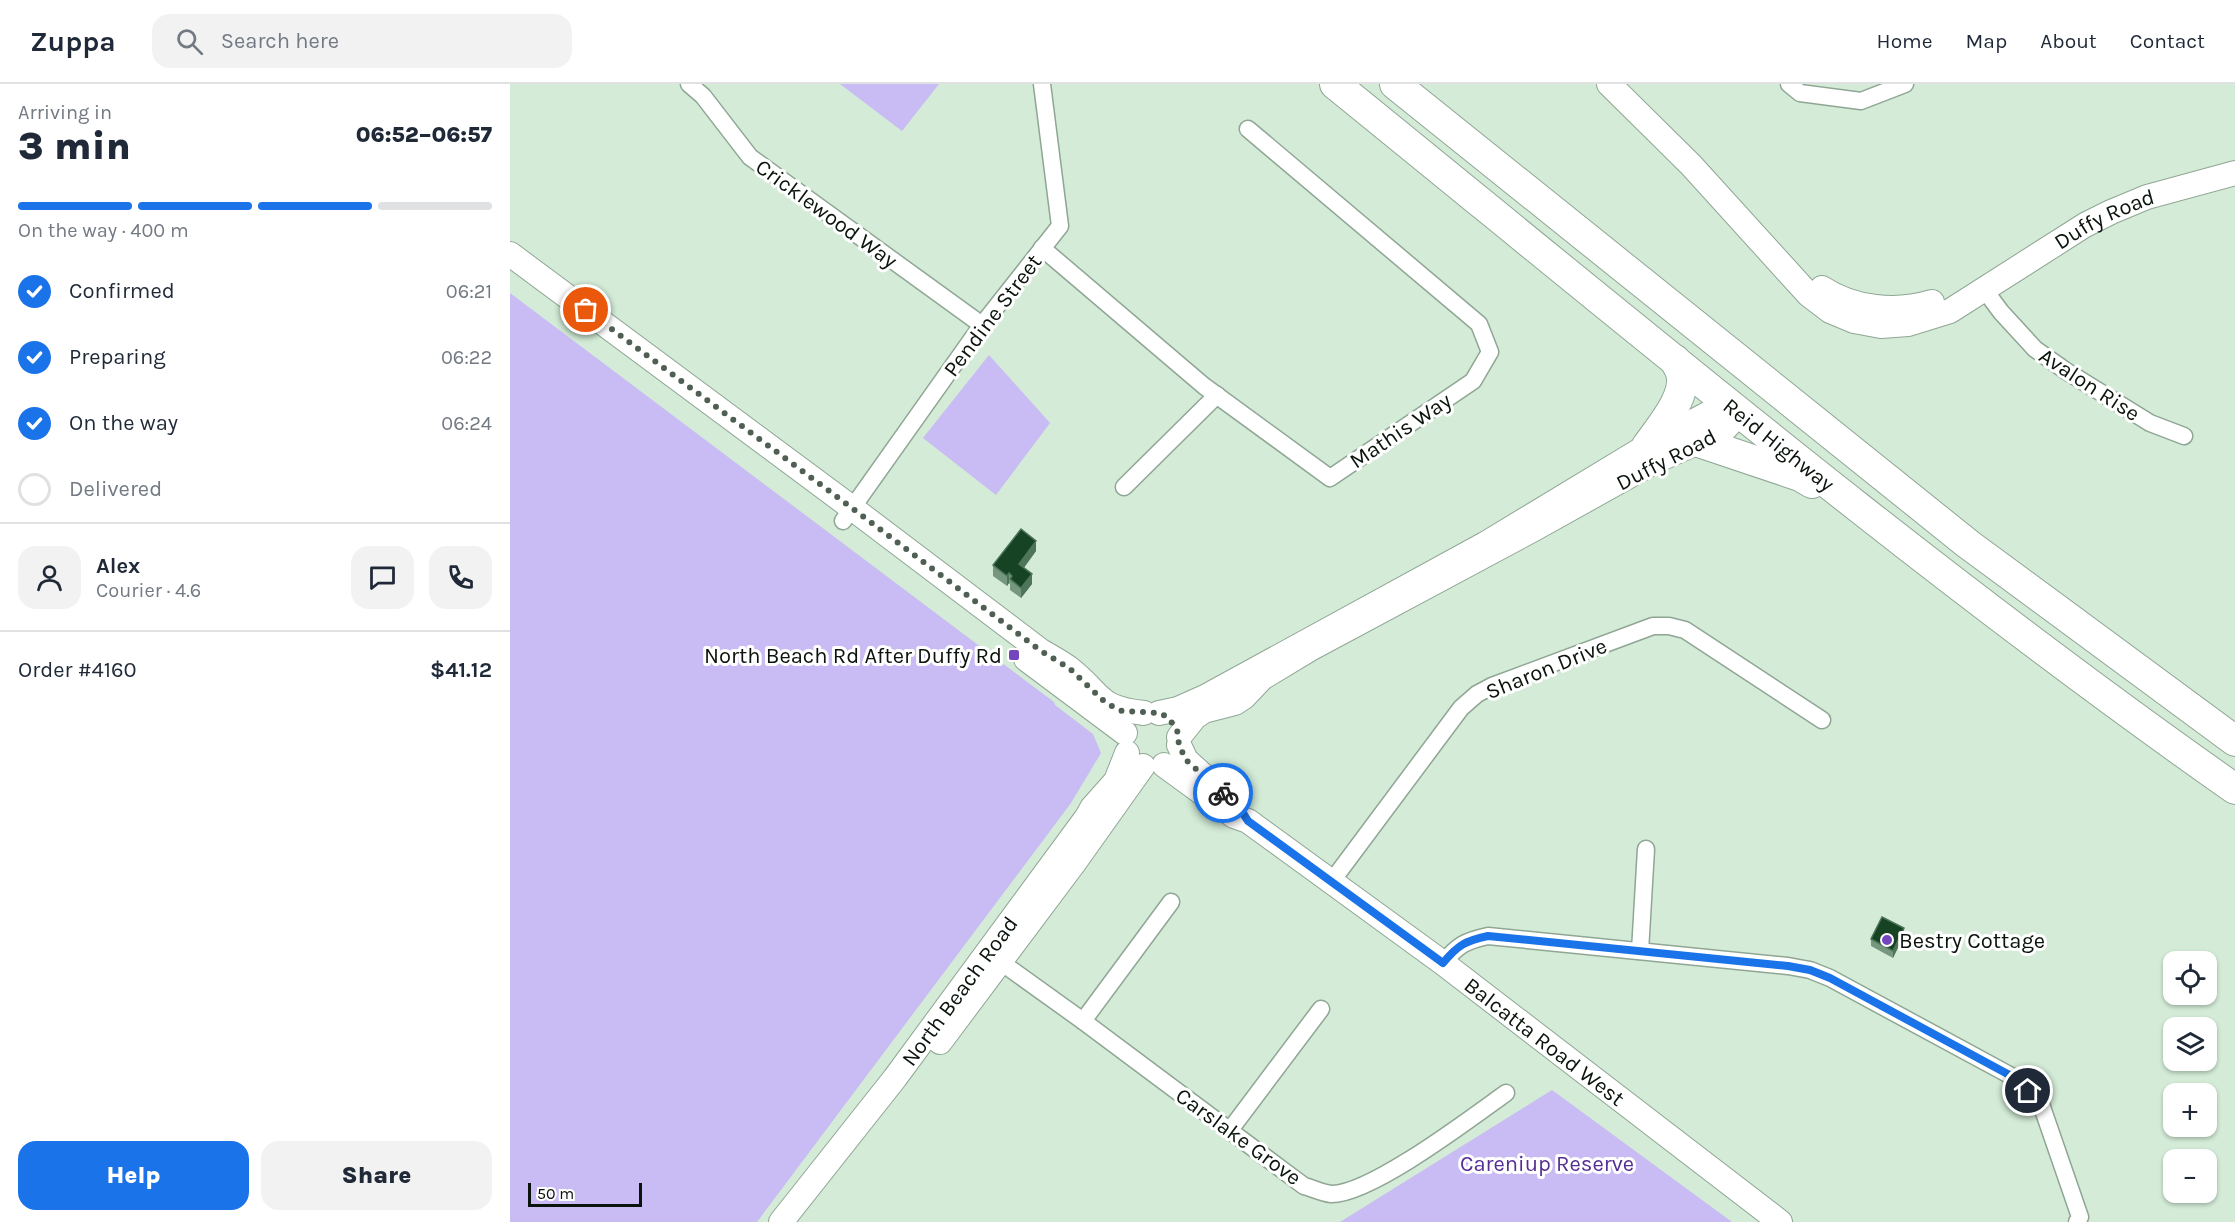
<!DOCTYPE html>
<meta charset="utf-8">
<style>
:root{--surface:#fff;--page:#f2f2f3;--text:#1f2937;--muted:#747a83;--line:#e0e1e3;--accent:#1a73e8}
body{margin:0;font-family:Karla,sans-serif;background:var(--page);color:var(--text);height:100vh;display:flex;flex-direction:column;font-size:22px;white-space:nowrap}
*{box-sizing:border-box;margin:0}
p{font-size:20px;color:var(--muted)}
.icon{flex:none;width:33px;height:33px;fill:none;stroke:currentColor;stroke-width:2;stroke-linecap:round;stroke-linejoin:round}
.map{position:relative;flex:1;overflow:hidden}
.details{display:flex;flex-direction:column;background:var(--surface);width:510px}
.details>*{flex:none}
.tools{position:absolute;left:1653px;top:867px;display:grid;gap:12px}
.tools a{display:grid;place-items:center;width:54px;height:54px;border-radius:12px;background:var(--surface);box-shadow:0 2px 4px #0004;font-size:30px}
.scale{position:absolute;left:18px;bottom:15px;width:114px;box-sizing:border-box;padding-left:6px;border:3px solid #0a130c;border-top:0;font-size:16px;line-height:21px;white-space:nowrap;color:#0a130c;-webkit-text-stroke:4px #fff;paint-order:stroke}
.pin{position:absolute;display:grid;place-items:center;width:51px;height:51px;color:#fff;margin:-26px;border:3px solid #fff;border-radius:50%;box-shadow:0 2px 6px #0007}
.courier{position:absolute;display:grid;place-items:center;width:60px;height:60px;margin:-30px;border:4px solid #1a73e8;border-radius:50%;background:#fff;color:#222;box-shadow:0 2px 8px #0007}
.headline em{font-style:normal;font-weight:800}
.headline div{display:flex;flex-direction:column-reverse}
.headline{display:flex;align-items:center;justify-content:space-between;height:102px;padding:0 18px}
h1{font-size:39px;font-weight:800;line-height:45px}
.bar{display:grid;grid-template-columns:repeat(4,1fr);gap:9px 6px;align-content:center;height:72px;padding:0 18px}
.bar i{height:8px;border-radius:4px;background:var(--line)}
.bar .active{background:var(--accent)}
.bar p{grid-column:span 4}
.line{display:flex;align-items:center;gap:15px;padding:0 18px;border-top:2px solid var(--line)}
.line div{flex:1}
.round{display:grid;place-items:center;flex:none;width:63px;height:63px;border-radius:18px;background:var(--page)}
ol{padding:0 18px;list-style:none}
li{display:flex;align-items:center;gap:18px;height:66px}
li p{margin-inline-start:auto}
li .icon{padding:6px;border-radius:50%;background:var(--accent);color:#fff;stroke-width:4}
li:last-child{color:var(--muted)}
li i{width:33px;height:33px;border:3px solid var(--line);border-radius:50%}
.button{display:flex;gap:12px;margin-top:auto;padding:12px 18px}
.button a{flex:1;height:69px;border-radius:18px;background:var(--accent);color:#fff;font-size:24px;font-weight:800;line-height:69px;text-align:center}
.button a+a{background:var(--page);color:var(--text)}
header{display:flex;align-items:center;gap:36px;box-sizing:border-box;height:84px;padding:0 30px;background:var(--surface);border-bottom:2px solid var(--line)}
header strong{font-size:28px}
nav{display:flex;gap:33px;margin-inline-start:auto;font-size:21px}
.search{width:420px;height:54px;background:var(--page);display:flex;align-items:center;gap:15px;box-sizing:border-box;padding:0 21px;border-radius:18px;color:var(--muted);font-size:22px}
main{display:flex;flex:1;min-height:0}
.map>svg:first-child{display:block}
</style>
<header>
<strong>Zuppa</strong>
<div class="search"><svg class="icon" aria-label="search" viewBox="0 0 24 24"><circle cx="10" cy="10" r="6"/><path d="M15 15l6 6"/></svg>Search here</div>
<nav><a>Home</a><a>Map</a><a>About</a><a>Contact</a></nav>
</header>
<main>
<section class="details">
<div class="headline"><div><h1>3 min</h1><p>Arriving in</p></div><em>06:52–06:57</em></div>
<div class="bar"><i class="active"></i><i class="active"></i><i class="active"></i><i></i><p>On the way · 400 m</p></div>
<ol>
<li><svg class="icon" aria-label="check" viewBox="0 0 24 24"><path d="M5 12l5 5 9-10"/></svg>Confirmed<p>06:21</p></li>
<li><svg class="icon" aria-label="check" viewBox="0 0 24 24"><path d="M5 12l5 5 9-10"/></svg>Preparing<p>06:22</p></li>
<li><svg class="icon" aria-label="check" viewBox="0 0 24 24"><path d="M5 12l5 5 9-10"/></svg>On the way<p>06:24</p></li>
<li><i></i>Delivered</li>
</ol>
<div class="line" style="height:108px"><a class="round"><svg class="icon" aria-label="person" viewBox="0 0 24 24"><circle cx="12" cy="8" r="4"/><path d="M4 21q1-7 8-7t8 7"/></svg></a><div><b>Alex</b><p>Courier · 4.6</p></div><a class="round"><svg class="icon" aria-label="chat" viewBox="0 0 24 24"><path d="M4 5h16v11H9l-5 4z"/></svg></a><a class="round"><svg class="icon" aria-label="phone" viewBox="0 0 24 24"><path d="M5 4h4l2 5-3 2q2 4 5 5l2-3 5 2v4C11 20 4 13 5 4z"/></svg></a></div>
<div class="line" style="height:78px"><div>Order #4160</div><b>$41.12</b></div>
<div class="button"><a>Help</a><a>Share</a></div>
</section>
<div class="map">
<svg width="1725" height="1138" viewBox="0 0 1725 1138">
<rect width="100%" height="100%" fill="#d3ebd7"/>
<!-- green -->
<g fill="#c9bbf3">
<path d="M330,0h99l-37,47z"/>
<path d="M0,209l544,409 1,3 38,29 8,19 -30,50 -314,419h-247z"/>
<path d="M479,271l61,68 -54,72 -73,-57z"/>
<path d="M1042,1006l180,132h-392z"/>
</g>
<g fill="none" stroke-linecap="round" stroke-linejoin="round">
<!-- street casing -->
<g stroke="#8fa694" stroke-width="19">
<g id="street">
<path d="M179,0l14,12 47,61 232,168"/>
<path d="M1279,0l11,9 61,8 44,-17"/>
<path d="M532,164l162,138 126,92 143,-97 17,-29 -11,-28 -231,-195"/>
<path d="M1474,205l17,23 34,37 31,22 84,52 34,13"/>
<path d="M614,403l93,-92"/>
<path d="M333,437l139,-196 78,-99 -18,-142"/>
<path d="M822,797l129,-173 16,-14 15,-8 161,-60h16l16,4 137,90"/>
<path d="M1130,867l6,-102"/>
<path d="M481,871l92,66 221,165c8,2 18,7 27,8 39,1 140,-76 175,-101"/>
<path d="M933,879c15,-18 22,-22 45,-27l300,30 22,4 20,8 185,100 26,26 39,113 -3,5"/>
<path d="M573,937l88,-119"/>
<path d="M720,1046l91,-121"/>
</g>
</g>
<!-- secondary casing -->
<g stroke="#8fa694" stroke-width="26">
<g id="secondary">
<path id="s1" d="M1099,0l82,81 118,130 21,16 24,10 27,5 27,-2 42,-13 135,-86 26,-13 36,-15 88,-24"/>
<path d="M0,170l342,254 189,143c10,6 20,11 29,18 33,26 26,39 74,44"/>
<path d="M1312,204c32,21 74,25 110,14"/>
<path d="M516,575l99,74"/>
<path d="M649,629l19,-4 27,-12 280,-153 162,-98 64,-34 13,-4 13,1 -6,13 -8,9 -67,30 -122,68 -224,120 -48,29 -18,19 -9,6 -31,8 -9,6 -16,20"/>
<path d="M669,661l7,15 30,27"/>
<path id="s2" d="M654,681l70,51 14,5 195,142 337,259"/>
<path d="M430,958l134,-179 69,-97"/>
<path id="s3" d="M271,1138l114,-144 192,-261 5,-9 24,-27 11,-28"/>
</g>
</g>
<!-- highway casing -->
<g stroke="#8fa694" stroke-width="32">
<g id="highway">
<path id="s4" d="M825,0c296,240 588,486 900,705"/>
<path d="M885,0l573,460 267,197"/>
<path d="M1189,358l101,34 12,7"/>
<path d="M1137,362c12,-17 41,-50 34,-73 -1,-4 -4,-8 -6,-13"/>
</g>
</g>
<!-- street -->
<use href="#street" stroke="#fff" stroke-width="16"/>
<!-- secondary -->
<use href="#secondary" stroke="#fff" stroke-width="24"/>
<!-- highway -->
<use href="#highway" stroke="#fff" stroke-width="30"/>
</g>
<!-- wall -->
<g fill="#74977e">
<path d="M526,467l-12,17 8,16 -11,14 -11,-8v-6l-1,-1 -2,3 -14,-10v-11z"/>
<path d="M1394,851l-11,23 -22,-12v-7z"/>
</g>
<!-- shaded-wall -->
<g fill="#4e755a">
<path d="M526,457v10l-17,23v-10z"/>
<path d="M499,489v10l-2,3v-10z"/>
<path d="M522,490v10l-11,14v-10z"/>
<path d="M1394,844v7l-11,23v-7z"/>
</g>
<!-- building -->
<g fill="#154324" stroke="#4e755a" stroke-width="1.5">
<path d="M511,445l15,12 -17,23 13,10 -11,14 -11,-9 2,-3 -3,-3 -2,3 -14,-11z"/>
<path d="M1372,833l22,11 -11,23 -22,-12z"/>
</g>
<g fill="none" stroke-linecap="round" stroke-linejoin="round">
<!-- done -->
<path stroke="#505f53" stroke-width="6" stroke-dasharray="0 10.8" d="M76,226l266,198 189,143 28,17 37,35 16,8 38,2 7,4 10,12 2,16 7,15 37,33"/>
<!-- route -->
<path stroke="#1a73e8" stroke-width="8" d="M713,709l16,14 9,14 195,142c15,-18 22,-22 45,-27l300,30 22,4 20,8 185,100 13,13"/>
</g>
<!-- markers -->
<g fill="#7346bf" stroke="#fff" stroke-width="2">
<rect x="498" y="565" width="12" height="12" rx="3"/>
<circle cx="1377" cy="856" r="6"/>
</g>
<g text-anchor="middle" stroke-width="6" stroke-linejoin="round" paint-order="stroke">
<!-- street labels -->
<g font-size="22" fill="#0a130c" stroke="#fff">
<text transform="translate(317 129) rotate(36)" y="8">Cricklewood Way</text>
<text dy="8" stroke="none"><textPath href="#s1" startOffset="622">Duffy Road</textPath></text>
<text transform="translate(482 231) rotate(-53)" y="8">Pendine Street</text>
<text transform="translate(1580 300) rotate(33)" y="8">Avalon Rise</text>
<text transform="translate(890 346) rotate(-34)" y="8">Mathis Way</text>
<text dy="8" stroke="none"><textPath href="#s4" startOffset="572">Reid Highway</textPath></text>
<text transform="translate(1156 375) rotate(-27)" y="8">Duffy Road</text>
<text transform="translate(1036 584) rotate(-22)" y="8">Sharon Drive</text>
<text dy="8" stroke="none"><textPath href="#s3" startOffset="292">North Beach Road</textPath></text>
<text dy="8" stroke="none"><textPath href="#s2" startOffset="471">Balcatta Road West</textPath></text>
<text transform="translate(729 1052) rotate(36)" y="8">Carslake Grove</text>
</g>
<!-- poi labels -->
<g font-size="22" fill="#0a130c" stroke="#fff" text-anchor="end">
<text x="492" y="579">North Beach Rd After Duffy Rd</text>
<text x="1389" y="864" text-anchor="start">Bestry Cottage</text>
</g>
<!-- park labels -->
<g font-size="22" fill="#542f91" stroke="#fff">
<text x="1037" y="1087">Careniup Reserve</text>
</g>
</g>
</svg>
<div class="tools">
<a><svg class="icon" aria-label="locate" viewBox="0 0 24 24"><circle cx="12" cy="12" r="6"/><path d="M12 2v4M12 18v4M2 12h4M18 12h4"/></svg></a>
<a><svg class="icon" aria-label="layers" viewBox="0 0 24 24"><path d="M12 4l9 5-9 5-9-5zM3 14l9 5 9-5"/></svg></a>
<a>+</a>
<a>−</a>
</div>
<div class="scale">50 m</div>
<div class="pin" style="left:76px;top:226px;background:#ea580c"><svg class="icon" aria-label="bag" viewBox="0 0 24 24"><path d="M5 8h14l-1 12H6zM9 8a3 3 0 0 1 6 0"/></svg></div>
<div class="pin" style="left:1518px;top:1007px;background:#1f2937"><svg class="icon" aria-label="home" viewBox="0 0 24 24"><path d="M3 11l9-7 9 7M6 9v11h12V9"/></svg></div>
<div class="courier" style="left:713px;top:709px"><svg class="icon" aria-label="bike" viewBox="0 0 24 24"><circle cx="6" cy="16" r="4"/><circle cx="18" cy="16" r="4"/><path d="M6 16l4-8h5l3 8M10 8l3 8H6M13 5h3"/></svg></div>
</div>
</main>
